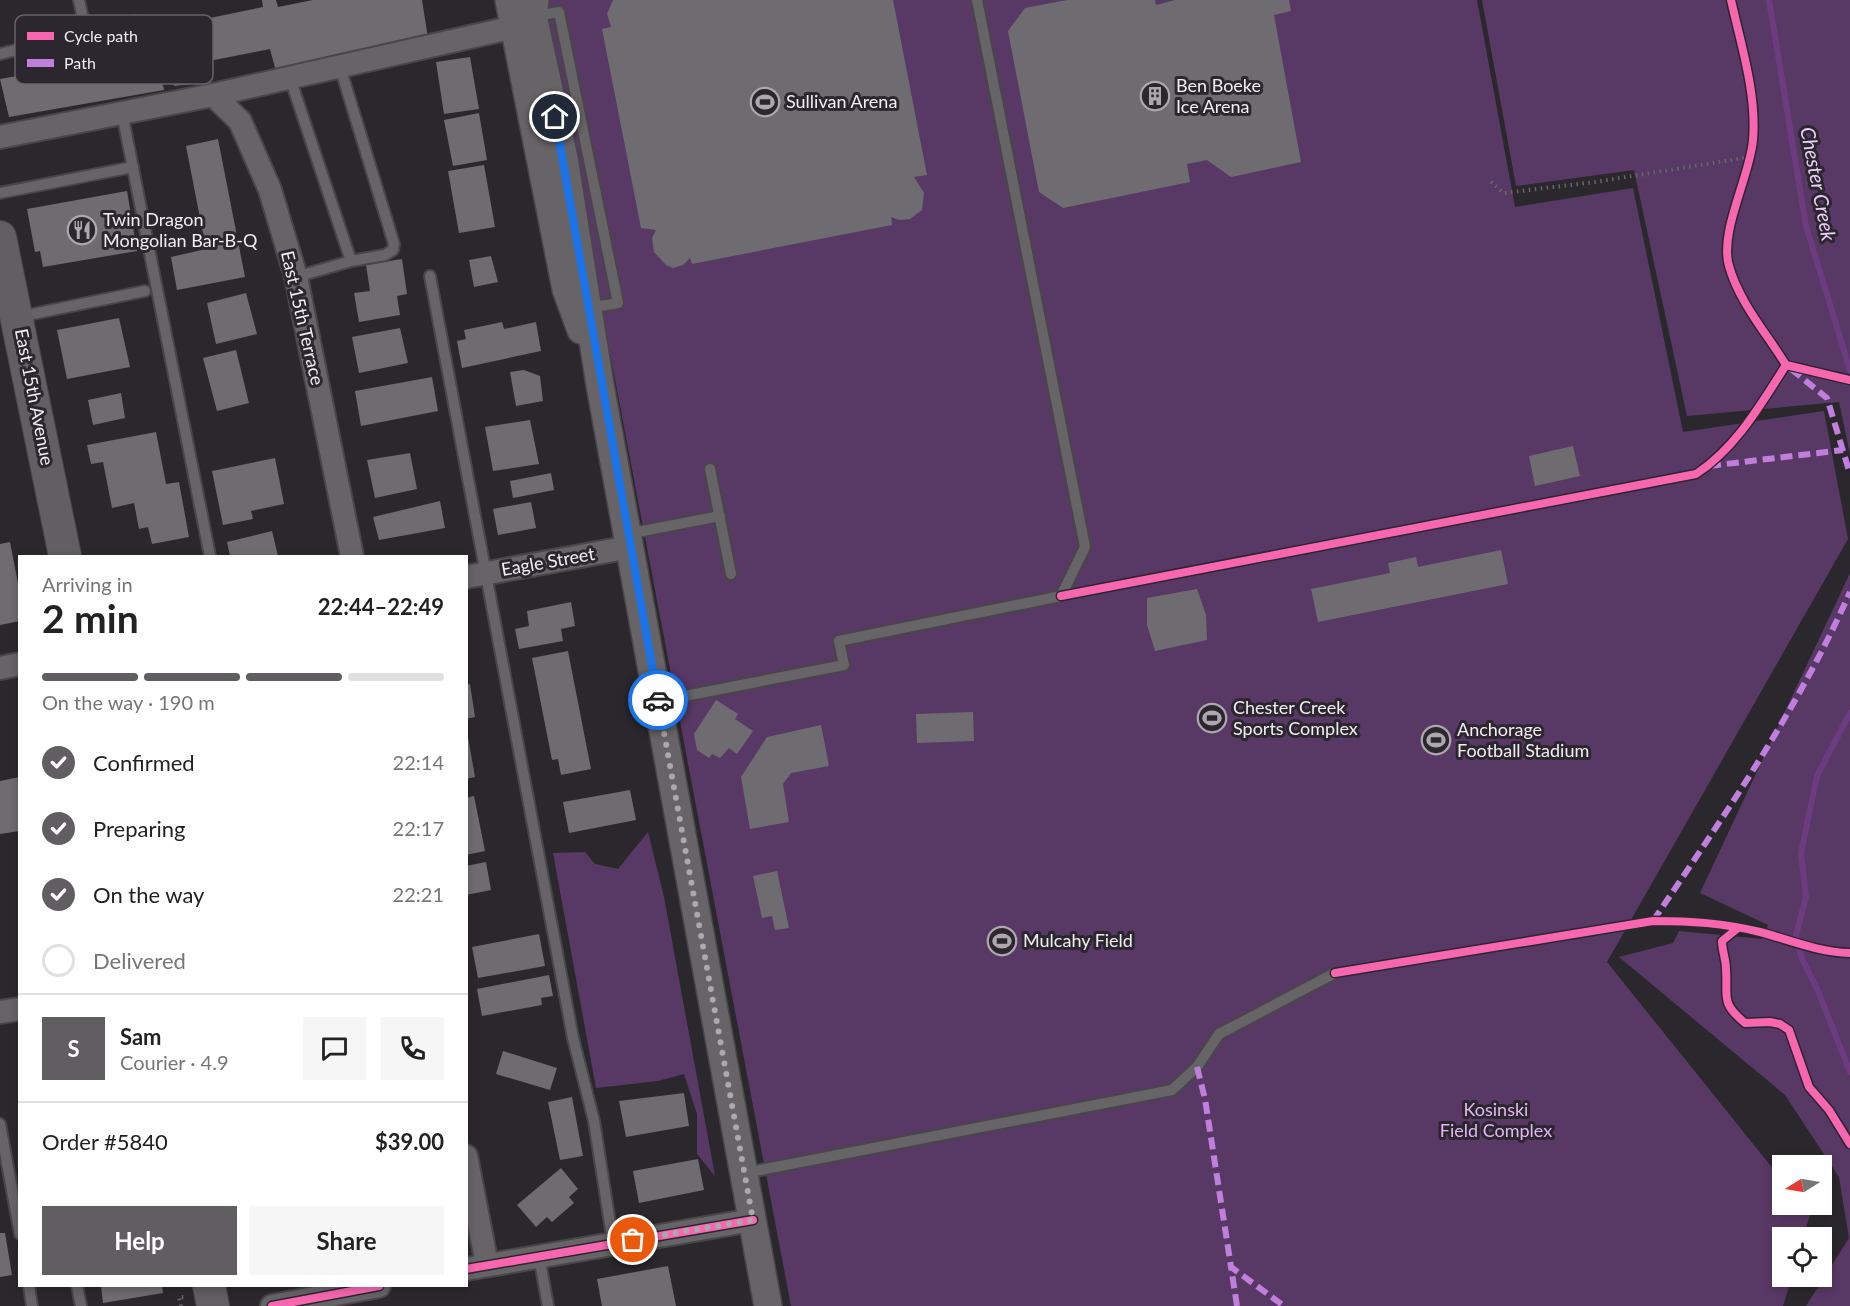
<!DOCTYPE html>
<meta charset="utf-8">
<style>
:root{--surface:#fff;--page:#f6f6f6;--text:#222;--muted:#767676;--line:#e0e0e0;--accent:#605e61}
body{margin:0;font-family:Lato,sans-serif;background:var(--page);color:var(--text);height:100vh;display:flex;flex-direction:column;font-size:22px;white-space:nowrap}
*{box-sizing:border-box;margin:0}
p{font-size:20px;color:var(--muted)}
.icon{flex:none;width:33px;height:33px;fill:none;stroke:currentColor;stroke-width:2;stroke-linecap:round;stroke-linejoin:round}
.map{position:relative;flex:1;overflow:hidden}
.side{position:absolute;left:18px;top:555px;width:450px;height:732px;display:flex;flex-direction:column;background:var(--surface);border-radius:0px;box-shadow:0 3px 9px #0003}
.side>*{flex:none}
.needle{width:39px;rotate:259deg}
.fabs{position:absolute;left:1772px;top:1155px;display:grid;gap:12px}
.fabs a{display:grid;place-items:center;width:60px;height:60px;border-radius:0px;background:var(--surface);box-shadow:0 3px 9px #0003;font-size:30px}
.pin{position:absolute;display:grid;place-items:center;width:51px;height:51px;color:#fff;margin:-26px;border:3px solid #fff;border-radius:50%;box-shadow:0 2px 6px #0007}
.courier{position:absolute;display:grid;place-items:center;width:60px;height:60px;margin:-30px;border:4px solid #1a73e8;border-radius:50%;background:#fff;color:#222;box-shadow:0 2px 8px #0007}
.headline em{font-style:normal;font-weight:700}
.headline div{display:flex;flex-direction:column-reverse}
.headline{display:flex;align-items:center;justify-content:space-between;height:102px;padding:0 24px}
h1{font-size:39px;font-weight:700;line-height:45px}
.bar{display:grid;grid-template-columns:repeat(4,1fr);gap:9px 6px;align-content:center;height:72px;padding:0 24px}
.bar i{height:8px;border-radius:4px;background:var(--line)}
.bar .active{background:var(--accent)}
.bar p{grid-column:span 4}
.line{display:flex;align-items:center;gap:15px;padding:0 24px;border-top:2px solid var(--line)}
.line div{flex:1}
.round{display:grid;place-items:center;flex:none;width:63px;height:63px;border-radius:0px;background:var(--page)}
ol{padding:0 24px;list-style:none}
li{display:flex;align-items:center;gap:18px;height:66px}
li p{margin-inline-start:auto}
li .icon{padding:6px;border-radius:50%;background:var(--accent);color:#fff;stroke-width:4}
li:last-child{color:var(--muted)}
li i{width:33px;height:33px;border:3px solid var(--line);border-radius:50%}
.cta{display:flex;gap:12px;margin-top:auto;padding:12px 24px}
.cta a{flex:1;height:69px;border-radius:0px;background:var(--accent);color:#fff;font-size:24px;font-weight:700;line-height:69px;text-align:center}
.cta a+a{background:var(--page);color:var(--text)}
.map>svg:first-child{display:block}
</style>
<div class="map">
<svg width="1850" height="1306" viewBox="0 0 1850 1306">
<rect width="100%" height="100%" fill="#2b282d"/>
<!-- green -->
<g fill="#583965">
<path d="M543,0h934l38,207 118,-19 50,244 141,-21 24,128 -241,423 175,218v24l20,1 8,10 -7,22 -21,1v38l10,1 -9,29h-992z"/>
<path d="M1482,0h368v454l-11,-52 -152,14 -53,-246 -118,16z"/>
<path d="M1850,573v733h-44l43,-68 -10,-61 -54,-82 -166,-138 54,-14 6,-12 83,8 6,-14 -68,-32z"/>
<path d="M648,832l16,65 51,279 -18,-22v-40l-13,-40 -26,7 -62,7 -43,-235 32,-1 10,12 23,5z"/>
</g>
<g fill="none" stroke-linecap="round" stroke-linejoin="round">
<!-- stream -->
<g stroke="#6d3c80" stroke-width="6">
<path d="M1769,0l37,226 44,144"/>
<path d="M1850,713l-33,63 -16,77 5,44 -10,38 6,24 16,32 32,81"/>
</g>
</g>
<!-- building -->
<g fill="#6e6c70">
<path d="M262,0h14l2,7 35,-7h109l6,38 -153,30 -5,-19 -76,15 6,19 -26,3 -3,-17 -11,3 4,18 -155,27 -9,-38 156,-27 -4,-22 111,-23z"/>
<path d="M613,0h280l34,175 -13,2 10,16 -2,17 -12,9 -11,1 -8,-3 1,8 -200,39 -2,-6 -7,7 -10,3 -7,-3 -12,-13 -2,-14 4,-8 -15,-2 -39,-199 9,-2 -4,-13z"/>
<path d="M1067,0h88l1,5 19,-5h114l2,11 -17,4 27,147 -70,15 -24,-17 -20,4 3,18 -127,26 -24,-16 -31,-161 17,-23z"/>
<path d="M470,57l9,52 -35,5 -8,-52z"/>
<path d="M479,113l8,47 -34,6 -9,-46z"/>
<path d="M218,139l27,138 -68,13 -6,-33 35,-8 -20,-103z"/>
<path d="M484,165l11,62 -36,6 -11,-62z"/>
<path d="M127,191l10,60 -94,16 -3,-16 -5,1 -8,-43z"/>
<path d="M491,256l7,26 -24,5 -5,-27z"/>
<path d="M402,259l5,35 -10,2 3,19 -41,7 -5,-29 16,-2 -4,-26z"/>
<path d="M246,293l11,41 -41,10 -9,-41z"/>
<path d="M119,318l11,49 -63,12 -10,-49z"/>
<path d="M502,322l2,7 32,-7 5,29 -79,17 -5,-27 9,-2 -2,-9z"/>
<path d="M400,328l8,35 -49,10 -7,-36z"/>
<path d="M236,350l13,53 -32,8 -14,-53z"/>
<path d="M524,370l16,6 3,25 -27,5 -6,-34z"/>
<path d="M432,377l6,34 -77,15 -6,-35z"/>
<path d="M121,393l4,25 -32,7 -5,-25z"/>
<path d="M530,420l9,44 -46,7 -8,-44z"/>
<path d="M156,432l10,52 13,-2 10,55 -37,7 -4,-17 -9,2 -5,-26 -22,5 -9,-46 -12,2 -4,-19z"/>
<path d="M1573,446l7,30 -45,10 -6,-30z"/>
<path d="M410,453l7,36 -42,9 -8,-38z"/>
<path d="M275,458l9,46 -33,7 2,8 -30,6 -11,-54z"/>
<path d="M551,473l3,17 -41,8 -3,-17z"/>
<path d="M440,501l5,27 -66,12 -6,-23z"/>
<path d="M531,502l5,26 -38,7 -5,-26z"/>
<path d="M272,531l6,25h-48l-3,-14z"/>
<path d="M10,542l10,52v27l-20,4v-81z"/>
<path d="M1501,550l7,34 -190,38 -7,-33 79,-16 -2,-10 28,-6 2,10z"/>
<path d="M1197,589l9,26 1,25 -52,11 -8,-26v-27z"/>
<path d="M571,602l4,24 -14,3 2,12 -44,8 -4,-20 14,-3 -2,-15z"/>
<path d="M568,651l23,118 -30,6 -3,-16 -6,1 -20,-102z"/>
<path d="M466,684h4l5,33 -9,2z"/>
<path d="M716,700l22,14 -3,5 18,12 -16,23 -8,-6 -9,10 -8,-4 -3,4 -12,-8 -3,-16z"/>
<path d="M973,712l1,29 -57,2 -1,-29z"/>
<path d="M821,725l8,41 -38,7 -8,11 6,38 -39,7 -9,-52 26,-40z"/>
<path d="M468,737l7,40 -9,2v-41z"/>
<path d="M20,777v54l-20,3v-53z"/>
<path d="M630,790l6,30 -67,13 -6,-31z"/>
<path d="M474,796l11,55 -19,4v-57z"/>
<path d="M486,862l5,28 -25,5v-29z"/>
<path d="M777,871l12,57 -14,2 -3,-14 -10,2 -9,-42z"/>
<path d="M539,934l6,32 -67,12 -6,-31z"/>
<path d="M549,975l4,21 -12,2 1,7 -60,11 -5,-27z"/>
<path d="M503,1051l54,17 -7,22 -54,-16z"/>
<path d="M684,1093l5,33 -63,11 -7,-36z"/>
<path d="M572,1097l11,59 -23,4 -12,-58z"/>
<path d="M698,1159l6,31 -65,13 -6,-32z"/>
<path d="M561,1168l17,21 -9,8 5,6 -22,19 -5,-5 -11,10 -19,-22z"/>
<path d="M0,1233h5l7,42 -12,2z"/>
<path d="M668,1266l8,40h-74l-5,-27z"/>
<path d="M101,1286h61l1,7 -60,10z"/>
</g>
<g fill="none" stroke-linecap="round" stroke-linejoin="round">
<!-- service casing -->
<g stroke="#484649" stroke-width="14">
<g id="service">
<path d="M79,0l7,33"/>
<path d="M535,16l24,-4 59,291 -29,5"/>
<path d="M0,54l135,-33"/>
<path d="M290,78l61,183 34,-6 8,-5 1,-6 -54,-177"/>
<path d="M122,113l88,443"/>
<path d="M0,193l133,-26"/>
<path d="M430,276l143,762 21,83 19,122"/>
<path d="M296,277l55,-16"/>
<path d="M18,317l127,-26"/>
<path d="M710,469l21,105"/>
<path d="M627,534l93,-18"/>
<path d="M659,701l185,-36 -5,-24 222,-45 24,-49 -108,-547"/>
<path d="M0,1124l20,110"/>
<path d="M745,1173l427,-83 25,-23 22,-33 116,-61"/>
<path d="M539,1256l9,50"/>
<path d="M29,1286l3,20"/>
<path d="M77,1286l4,20"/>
</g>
</g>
<!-- minor casing -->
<g stroke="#484649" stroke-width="26">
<g id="minor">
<path d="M213,95l27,26 30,69 26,87 56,279"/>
<path d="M0,137l213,-42 301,-68"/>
<path d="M466,577l164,-30"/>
<path d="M0,668l20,-4"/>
<path d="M0,1012l20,-3"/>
<path d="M466,1156l21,109"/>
<path d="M466,1269l287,-49"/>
<path d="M272,1306l107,-20"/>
</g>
</g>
<!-- tertiary casing -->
<g stroke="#484649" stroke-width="30">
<g id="tertiary">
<path d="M509,0l57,289 15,41"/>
<path d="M535,0l-2,16 31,142 36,227 168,921"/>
</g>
</g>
<!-- secondary casing -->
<g stroke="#484649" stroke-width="34">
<g id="secondary">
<path d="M0,237l65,319"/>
<path d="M209,1286l4,20"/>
</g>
</g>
<!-- path -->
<g stroke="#69666a" stroke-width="4" stroke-dasharray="1.5 4.5" stroke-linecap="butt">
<path d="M1491,182l13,11 91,-11 155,-25"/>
<path d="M181,1306l-2,-9h6"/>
</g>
<!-- service -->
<use href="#service" stroke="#676468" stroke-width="10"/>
<!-- minor -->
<use href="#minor" stroke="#676468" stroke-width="22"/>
<!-- tertiary -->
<use href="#tertiary" stroke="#676468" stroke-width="27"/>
<!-- secondary -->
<use href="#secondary" stroke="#625e64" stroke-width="32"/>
<!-- quiet -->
<g stroke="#c07fdc" stroke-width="6" stroke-dasharray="12 6" stroke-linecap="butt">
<path d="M1791,369l36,29 23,76"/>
<path d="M1709,466l134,-16"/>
<path d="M1653,921c71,-105 146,-213 197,-329"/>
<path d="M1197,1067l8,32 26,168"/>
<path d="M1237,1306l-6,-39 53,39"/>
</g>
<!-- cycleway casing -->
<g stroke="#2c262f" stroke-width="11">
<g id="cycleway">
<path d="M1731,0c10,45 26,94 22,140 -3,36 -34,92 -24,126 10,36 38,68 57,99l64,15"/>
<path d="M1061,596l635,-122c40,-26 65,-70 90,-109"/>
<path d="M1738,928l-16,13c0,10 4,18 4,28 2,29 -6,33 19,54l25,-1 10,2 9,6 20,57 20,23 21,34"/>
<path d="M1335,973l318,-52c38,0 70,2 107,11 30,8 58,20 90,21"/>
<path d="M466,1269l287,-49"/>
<path d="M272,1306l107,-20"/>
</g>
</g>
<!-- cycleway -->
<use href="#cycleway" stroke="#f766af" stroke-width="8"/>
</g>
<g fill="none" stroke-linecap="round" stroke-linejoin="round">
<!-- done -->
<path stroke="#aca8ae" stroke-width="6" stroke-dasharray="0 10.8" d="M633,1240l120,-20 -95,-520"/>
<!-- route -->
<path stroke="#1a73e8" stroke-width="8" d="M555,117l103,583"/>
</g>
<!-- icons -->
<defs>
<g id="building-ring" transform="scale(1.5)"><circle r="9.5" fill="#2c262f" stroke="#aca8ae" stroke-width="1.5"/><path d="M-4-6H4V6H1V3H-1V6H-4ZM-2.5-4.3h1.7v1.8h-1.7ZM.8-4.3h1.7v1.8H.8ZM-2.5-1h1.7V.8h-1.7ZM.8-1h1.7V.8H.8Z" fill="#aca8ae"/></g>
<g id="stadium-ring" transform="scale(1.5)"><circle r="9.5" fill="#2c262f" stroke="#aca8ae" stroke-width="1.5"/><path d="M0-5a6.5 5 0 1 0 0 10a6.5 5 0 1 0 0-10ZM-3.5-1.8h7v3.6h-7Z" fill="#aca8ae"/></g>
<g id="restaurant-ring" transform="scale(1.5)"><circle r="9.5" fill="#2c262f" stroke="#aca8ae" stroke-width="1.5"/><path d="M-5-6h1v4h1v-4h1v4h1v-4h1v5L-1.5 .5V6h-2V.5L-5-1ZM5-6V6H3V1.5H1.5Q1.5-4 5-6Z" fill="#aca8ae"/></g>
</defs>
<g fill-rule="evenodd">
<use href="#building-ring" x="1155" y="96"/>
<use href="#stadium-ring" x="765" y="102"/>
<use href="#restaurant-ring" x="82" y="230"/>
<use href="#stadium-ring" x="1212" y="718"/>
<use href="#stadium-ring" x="1436" y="740"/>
<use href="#stadium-ring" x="1002" y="941"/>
</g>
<g text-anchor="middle" stroke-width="6" stroke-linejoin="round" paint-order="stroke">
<!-- poi labels -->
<g font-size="18" fill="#f1edf3" stroke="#2c262f" text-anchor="start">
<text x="1176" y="92">Ben Boeke<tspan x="1176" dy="21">Ice Arena</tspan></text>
<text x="786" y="108">Sullivan Arena</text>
<text x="103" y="226">Twin Dragon<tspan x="103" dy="21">Mongolian Bar-B-Q</tspan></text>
<text x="1233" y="714">Chester Creek<tspan x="1233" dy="21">Sports Complex</tspan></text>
<text x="1457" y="736">Anchorage<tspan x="1457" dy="21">Football Stadium</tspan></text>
<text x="1023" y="947">Mulcahy Field</text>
</g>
<!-- street labels -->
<g font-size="18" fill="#f1edf3" stroke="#2c262f">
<text transform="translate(302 318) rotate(77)" y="6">East 15th Terrace</text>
<text transform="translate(34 397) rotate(79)" y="6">East 15th Avenue</text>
<text transform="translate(548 562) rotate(-10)" y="6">Eagle Street</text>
</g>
<!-- park labels -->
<g font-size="18" fill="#e2b7f4" stroke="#2c262f">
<text x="1496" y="1116">Kosinski<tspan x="1496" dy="21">Field Complex</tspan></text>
</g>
<!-- water labels -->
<g font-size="20" font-style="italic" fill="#eacef7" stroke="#2c262f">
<text transform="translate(1818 184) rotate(79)" y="7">Chester Creek</text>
</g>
</g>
<!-- legend -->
<rect x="15" y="15" width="198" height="69" rx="9" fill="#2c262f" stroke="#67626a" stroke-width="1.5"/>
<rect x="27" y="32" width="27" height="8" fill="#f766af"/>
<rect x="27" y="59" width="27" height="8" fill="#c07fdc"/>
<g font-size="16" fill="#f1edf3">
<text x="64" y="42">Cycle path</text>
<text x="64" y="69">Path</text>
</g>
</svg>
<div class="fabs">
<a><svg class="needle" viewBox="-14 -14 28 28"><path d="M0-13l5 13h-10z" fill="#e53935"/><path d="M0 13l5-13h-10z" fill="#767676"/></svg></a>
<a><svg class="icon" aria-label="locate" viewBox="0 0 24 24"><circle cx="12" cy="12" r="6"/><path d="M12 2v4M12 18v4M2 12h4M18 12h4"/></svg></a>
</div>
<div class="pin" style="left:633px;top:1240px;background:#ea580c"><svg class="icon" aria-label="bag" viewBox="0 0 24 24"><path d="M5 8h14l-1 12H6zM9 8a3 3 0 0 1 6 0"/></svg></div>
<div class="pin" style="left:555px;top:117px;background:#1f2937"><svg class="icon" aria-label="home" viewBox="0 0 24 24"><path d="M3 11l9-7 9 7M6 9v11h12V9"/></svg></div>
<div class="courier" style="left:658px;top:700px"><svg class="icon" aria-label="car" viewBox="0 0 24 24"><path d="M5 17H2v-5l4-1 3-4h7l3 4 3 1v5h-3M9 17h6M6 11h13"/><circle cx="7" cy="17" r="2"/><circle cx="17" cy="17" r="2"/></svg></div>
<section class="side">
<div class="headline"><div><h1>2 min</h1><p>Arriving in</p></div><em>22:44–22:49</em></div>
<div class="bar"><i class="active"></i><i class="active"></i><i class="active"></i><i></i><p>On the way · 190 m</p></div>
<ol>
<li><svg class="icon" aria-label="check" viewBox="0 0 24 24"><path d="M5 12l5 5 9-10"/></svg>Confirmed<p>22:14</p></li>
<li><svg class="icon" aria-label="check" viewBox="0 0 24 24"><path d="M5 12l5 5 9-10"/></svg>Preparing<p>22:17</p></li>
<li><svg class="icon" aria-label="check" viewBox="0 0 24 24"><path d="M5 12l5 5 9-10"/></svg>On the way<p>22:21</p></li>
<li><i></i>Delivered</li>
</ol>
<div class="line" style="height:108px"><b class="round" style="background:var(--accent);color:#fff">S</b><div><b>Sam</b><p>Courier · 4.9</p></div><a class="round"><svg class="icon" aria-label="chat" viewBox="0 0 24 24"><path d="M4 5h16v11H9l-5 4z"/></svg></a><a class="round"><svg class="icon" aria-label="phone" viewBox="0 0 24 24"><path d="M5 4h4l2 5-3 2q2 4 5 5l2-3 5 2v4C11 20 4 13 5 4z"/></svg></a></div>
<div class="line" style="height:78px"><div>Order #5840</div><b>$39.00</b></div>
<div class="cta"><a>Help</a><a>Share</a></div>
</section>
</div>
